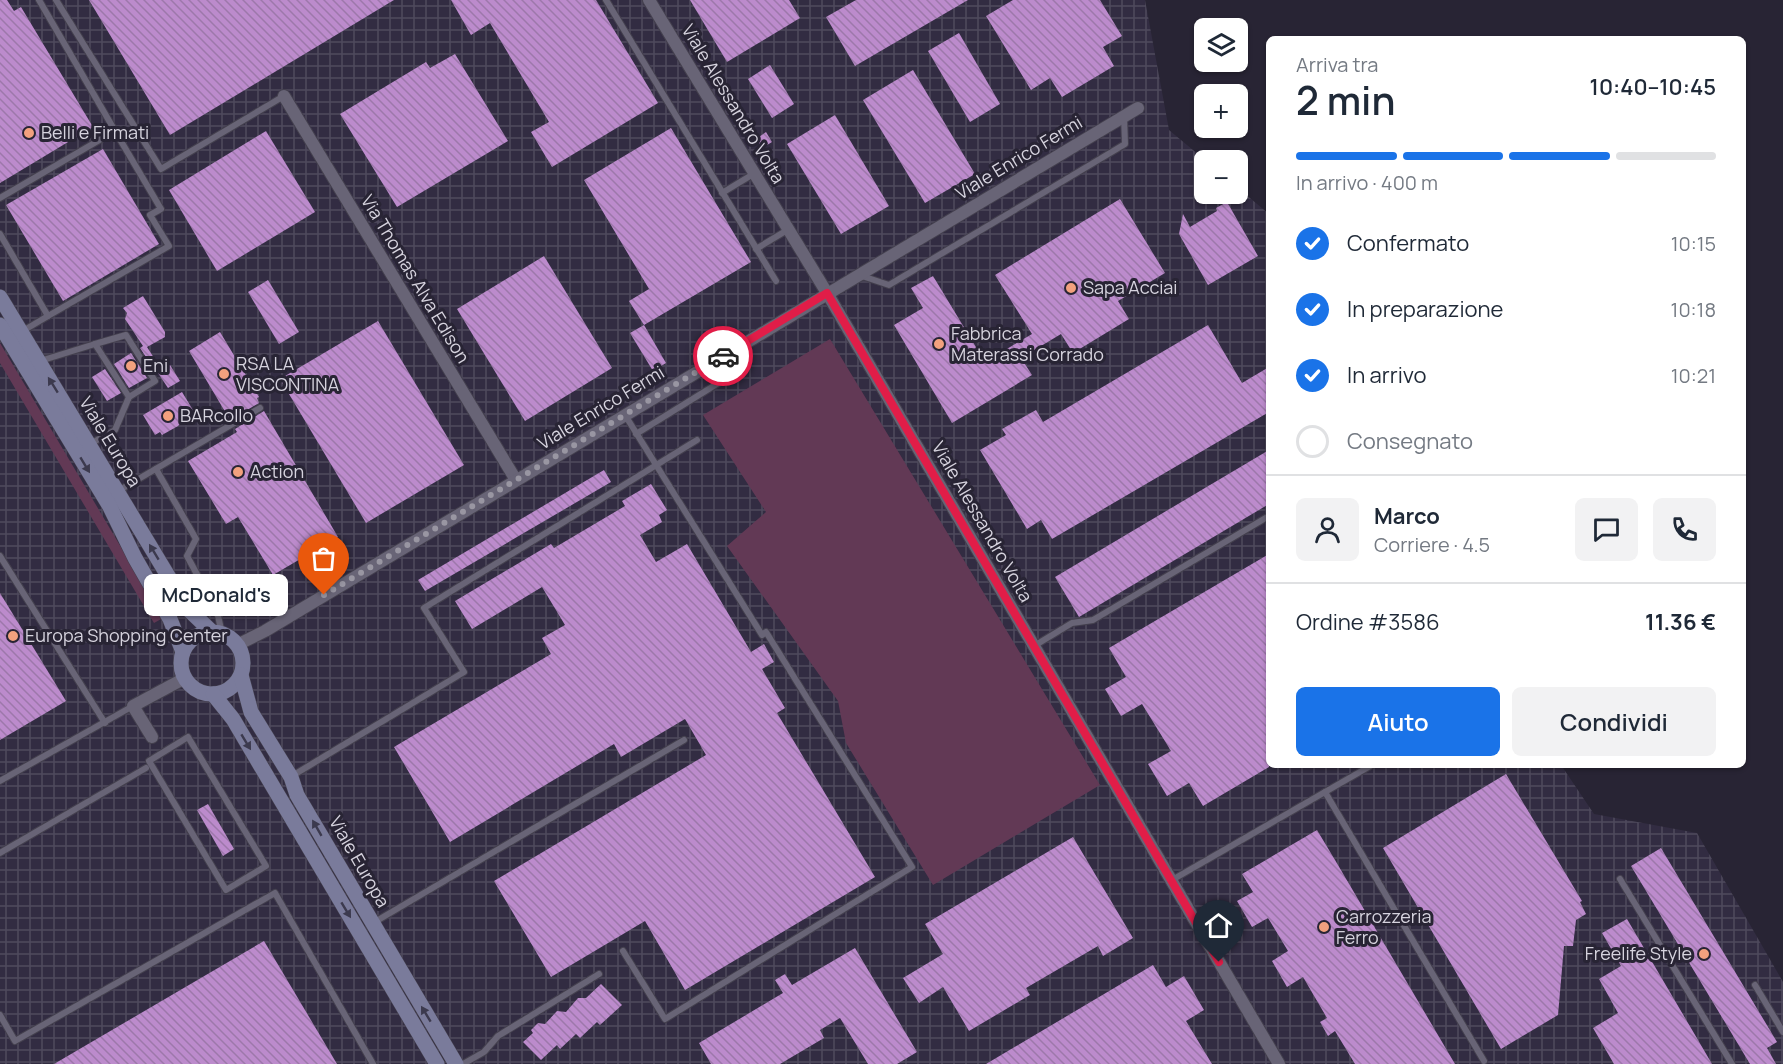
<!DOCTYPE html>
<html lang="it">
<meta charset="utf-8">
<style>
:root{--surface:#fff;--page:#f2f2f3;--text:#1f2937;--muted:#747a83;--line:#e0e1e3;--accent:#1a73e8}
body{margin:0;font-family:Manrope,sans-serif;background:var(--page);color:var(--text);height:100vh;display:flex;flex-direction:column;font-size:22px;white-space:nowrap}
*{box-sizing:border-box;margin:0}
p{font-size:20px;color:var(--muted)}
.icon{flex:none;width:33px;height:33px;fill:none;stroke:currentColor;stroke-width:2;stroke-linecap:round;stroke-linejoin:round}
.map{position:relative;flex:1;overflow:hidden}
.panel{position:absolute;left:1266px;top:36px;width:480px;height:732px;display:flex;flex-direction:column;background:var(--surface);border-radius:9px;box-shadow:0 2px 4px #0004}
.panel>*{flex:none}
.buttons{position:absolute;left:1194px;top:18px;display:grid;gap:12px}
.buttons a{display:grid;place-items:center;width:54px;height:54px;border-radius:9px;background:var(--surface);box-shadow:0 2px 4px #0004;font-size:30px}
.pin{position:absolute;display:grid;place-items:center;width:51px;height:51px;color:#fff;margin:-62px -26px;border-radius:50% 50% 50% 0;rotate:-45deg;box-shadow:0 0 6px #0007}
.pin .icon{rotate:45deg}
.courier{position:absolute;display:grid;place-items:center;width:60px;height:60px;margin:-30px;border:4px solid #e11d48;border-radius:50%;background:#fff;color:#222;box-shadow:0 2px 8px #0007}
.bubble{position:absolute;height:42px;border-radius:9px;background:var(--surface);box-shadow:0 2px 4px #0004;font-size:20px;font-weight:600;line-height:42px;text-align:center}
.head em{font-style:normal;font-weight:600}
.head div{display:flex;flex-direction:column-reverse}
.head{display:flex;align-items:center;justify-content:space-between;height:102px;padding:0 30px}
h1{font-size:39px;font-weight:600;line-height:45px}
.bar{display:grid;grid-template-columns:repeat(4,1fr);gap:9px 6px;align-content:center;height:72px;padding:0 30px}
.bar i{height:8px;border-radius:4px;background:var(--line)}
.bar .selected{background:var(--accent)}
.bar p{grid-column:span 4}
.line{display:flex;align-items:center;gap:15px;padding:0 30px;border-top:2px solid var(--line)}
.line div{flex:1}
.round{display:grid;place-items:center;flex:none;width:63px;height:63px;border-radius:9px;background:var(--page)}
ol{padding:0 30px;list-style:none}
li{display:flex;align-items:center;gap:18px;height:66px}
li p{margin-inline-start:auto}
li .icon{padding:6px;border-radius:50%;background:var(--accent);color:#fff;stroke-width:4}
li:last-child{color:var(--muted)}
li i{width:33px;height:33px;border:3px solid var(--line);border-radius:50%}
.action{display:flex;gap:12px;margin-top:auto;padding:12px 30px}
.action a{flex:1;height:69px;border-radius:9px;background:var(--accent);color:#fff;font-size:24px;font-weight:600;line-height:69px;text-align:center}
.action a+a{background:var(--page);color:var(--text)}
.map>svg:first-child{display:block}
</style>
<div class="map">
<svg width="1783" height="1064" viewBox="0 0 1783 1064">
<defs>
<pattern id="industrial-grid" width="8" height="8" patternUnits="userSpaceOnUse" patternTransform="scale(1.5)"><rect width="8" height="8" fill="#322c42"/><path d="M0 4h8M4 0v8" fill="none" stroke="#4f4a5d"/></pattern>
<pattern id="building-back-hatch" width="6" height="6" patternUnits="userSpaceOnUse" patternTransform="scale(1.5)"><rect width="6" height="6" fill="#bc8bcc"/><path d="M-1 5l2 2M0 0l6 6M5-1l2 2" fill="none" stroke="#9d78aa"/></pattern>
</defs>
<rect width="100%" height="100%" fill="#282434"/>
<!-- industrial -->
<path fill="url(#industrial-grid)" d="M0,0h1145l24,130 36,30 -1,34h34v-6l31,26v551h292l33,49 103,19 86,149v82h-1783z"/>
<!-- green -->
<g fill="#623955">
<path d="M830,339l270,446 -167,100 -87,-142 -8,-42 -111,-155 39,-34 -63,-97z"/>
<path d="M0,343l163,275 -9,5 -154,-260z"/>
</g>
<!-- building -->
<g fill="url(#building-back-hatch)">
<path d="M0,0h7l7,11 7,-4 72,120 -93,56z"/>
<path d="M89,0h305l-224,135z"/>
<path d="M451,0h145l62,103 -106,64 -21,-35 18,-10 -59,-99 -19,12z"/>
<path d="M690,0h99l11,18 -73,44z"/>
<path d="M856,0h112l-113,66 -29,-49z"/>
<path d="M1013,0h87l22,36 -19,11 11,19 -52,31 -12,-19 -19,12 -45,-74z"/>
<path d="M959,33l41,71 -30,18 -42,-71z"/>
<path d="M455,54l53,87 -111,66 -57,-93 86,-52 4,6z"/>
<path d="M770,65l24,39 -22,14 -24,-39z"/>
<path d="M913,70l62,104 -50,29 -62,-103z"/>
<path d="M835,115l54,91 -48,28 -54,-90z"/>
<path d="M671,128l80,134 -107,63 -15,-24 20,-12 -65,-109z"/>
<path d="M266,131l49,81 -98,59 -48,-81z"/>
<path d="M766,132l6,10 -10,6 -6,-9z"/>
<path d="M103,149l56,95 -96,57 -57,-96z"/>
<path d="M1120,199l45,74 -47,28 11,18 -56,34 -12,-19 -40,24 11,17 -80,48 -58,-98 29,-17 -12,-20 22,-12 52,86 47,-28 -37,-59z"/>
<path d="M1227,202l31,54 -50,29 -29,-51 4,-20 7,13 27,-16 -1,-3z"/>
<path d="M544,256l68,112 -87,53 -68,-112z"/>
<path d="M268,280l31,52 -20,12 -31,-52z"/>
<path d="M143,296l22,36v5l-18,10 14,22 -5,3 -16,-24 3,-2 -18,-27 2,-6 -4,-5z"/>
<path d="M378,321l86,144 -98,58 -86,-144z"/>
<path d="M644,325l22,38 -13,8 -23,-38z"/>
<path d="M1208,325l34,58 27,-16v45l-217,127 -11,-19 -14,9 -47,-79 26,-15 -4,-6 34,-19 7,12z"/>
<path d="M220,332l39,65 -2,1 2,5 -29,17 -41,-69z"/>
<path d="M131,353l16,25 -18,10 -15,-24z"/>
<path d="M170,365l10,16 -12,7 -10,-15z"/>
<path d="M105,369l16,24 -14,8 -15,-24z"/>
<path d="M182,392l14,23 -9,1 -9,10 -16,9 -2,-3 -5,3 -12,-20z"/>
<path d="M264,411l74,126 -65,38 -35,-58 -12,7 -38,-63 49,-29 -2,-3z"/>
<path d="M1269,450v54l-190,113 -24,-40z"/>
<path d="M604,470l7,12 -186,109 -7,-11z"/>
<path d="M651,484l16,26 -8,5 3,7 -22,13 16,27 31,-18 64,108 13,-8 10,18 -12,7 23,39 -8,5 98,164 -190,113 -40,-69 -94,56 -57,-96 212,-126 -21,-36 -64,38 -7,-13 -164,98 -56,-95 157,-93 -9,-16 23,-13 -23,-38 -70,42 -17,-28 96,-57 3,4 71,-42 -3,-5z"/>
<path d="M1269,554v213l-66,39 -14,-23 -22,13 -19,-32 23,-13 -29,-47 -21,12 -16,-27 21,-12 -17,-29z"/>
<path d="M0,593l66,108 -66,39z"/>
<path d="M1506,774l76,127 -2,1 6,12 -10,6 -3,26h-9l-6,69 -57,34 -118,-201z"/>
<path d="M208,804l26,45 -11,7 -26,-46z"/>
<path d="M1317,830l18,30 120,204h-100l-20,-33 -7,5 -8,-14 7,-4 -24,-41 -16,10 -15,-26 16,-10 -20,-33 -16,9 -15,-26 16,-9 -11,-18z"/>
<path d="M1073,837l60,101 -30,18 -5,-10 -72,42 4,7 -61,36 -26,-44 -24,16 -16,-25 40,-24 -18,-30z"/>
<path d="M1661,848l116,194 -10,6 9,16h-26l-119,-198z"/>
<path d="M1627,919l71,121 14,24h-98l-21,-36 25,-15 -19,-34 22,-13 -19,-33z"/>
<path d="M264,941l73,123h-283z"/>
<path d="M855,948l62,104 -20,12h-29l-28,-46 -20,12 4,8 -44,26h-69l-12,-21 84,-50 -8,-13 10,-6 7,11z"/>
<path d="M1153,965l13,22 18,-11 20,34 -18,11 26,43h-226z"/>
<path d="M601,984l21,21 -22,20 -3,-3 -17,16 -4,-4 -16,15 -3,-4 -16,15 -18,-18 10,-9 -2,-3 7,-7 7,1 12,-13 9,1 12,-14h8z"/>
</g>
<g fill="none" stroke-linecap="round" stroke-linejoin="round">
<!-- service casing -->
<g stroke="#44404e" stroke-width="8">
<g id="service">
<path d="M39,0l76,131"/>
<path d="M56,0l105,169 123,-73"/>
<path d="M606,0l170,281"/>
<path d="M722,193l33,-20"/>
<path d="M0,198l115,-67 46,78 -11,6 19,31 -121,70"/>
<path d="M0,234l48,82 -27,16"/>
<path d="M756,249l33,-20"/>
<path d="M859,275l30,10 236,-141 -1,-28"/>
<path d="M95,344l31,-9 29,46 -26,16"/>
<path d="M40,361l55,-17 34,53 -14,33 -25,14"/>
<path d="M636,434l110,-68 -11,-17"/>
<path d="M156,469l40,70 -9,17 30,55 5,23"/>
<path d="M118,491l142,-83"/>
<path d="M0,556l105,167"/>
<path d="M1034,646l38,-23 21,-3 176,-104"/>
<path d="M188,737l78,129 -40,24 -77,-129z"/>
<path d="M292,776l172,-104 -40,-64 273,-168"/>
<path d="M0,781l133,-75"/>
<path d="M1325,792l159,269"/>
<path d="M0,853l146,-85"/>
<path d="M1620,879l112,185"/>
<path d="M1172,880l200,-115"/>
<path d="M373,923l311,-183"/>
<path d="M623,951l42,68 247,-152 -146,-235 -4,3 -137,-220"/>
<path d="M1755,985l28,47"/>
<path d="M0,1015l15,26 260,-148 98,171"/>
<path d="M463,1064l21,-12 14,-16 101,-62"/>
</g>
</g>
<!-- minor casing -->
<g stroke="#44404e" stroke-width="14">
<g id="minor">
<path d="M649,0l178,293 452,771"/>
<path d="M284,96l232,384"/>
<path d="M237,645l28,-14 873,-523"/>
<path d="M152,737l-19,-31 52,-28"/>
</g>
</g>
<!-- secondary casing -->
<g stroke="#44404e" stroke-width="16">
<g id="secondary">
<path d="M0,297l188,312 24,23"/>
<path d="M0,325l109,180 26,53 35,61 13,33"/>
<circle cx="212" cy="663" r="31"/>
<path d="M241,675l10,37 40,65 6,18 159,269"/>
<path d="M213,694l20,25 204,345"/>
</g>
</g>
<!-- service -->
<use href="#service" stroke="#686476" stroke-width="6"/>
<!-- minor -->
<use href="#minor" stroke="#686476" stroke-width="12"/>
<!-- secondary -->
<use href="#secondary" stroke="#7a7b9b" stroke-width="15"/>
</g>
<!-- one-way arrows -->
<defs><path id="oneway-solid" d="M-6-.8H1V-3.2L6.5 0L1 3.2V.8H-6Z" transform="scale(1.5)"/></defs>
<g fill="#3c3a4e">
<use href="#oneway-solid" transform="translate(53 385) rotate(-122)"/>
<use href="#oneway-solid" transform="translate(85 465) rotate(59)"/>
<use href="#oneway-solid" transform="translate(154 552) rotate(-121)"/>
<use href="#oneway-solid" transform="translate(246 742) rotate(59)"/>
<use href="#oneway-solid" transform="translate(317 828) rotate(-120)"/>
<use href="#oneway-solid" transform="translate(346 910) rotate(59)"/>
<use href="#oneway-solid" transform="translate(426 1014) rotate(-121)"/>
</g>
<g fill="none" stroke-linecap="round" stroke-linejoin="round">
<!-- done -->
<path stroke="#9996a2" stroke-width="6" stroke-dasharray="0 10.8" d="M324,595l399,-239"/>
<!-- route -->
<path stroke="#e11d48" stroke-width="8" d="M723,356l104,-63 392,669"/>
</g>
<!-- markers -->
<g fill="#f2a17e" stroke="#282434" stroke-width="2">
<circle cx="29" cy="133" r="6"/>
<circle cx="1071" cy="288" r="6"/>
<circle cx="939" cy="344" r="6"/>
<circle cx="131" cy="366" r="6"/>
<circle cx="224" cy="374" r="6"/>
<circle cx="168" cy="416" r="6"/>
<circle cx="238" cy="472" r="6"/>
<circle cx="13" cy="636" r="6"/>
<circle cx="1324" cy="927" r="6"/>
<circle cx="1704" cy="954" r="6"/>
</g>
<g text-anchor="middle" stroke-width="6" stroke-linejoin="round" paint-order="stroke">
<!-- street labels -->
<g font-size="18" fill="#d6d3de" stroke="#282434">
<text transform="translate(733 104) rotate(59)" y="6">Viale Alessandro Volta</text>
<text transform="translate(1019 158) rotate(-31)" y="6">Viale Enrico Fermi</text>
<text transform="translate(415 279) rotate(59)" y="6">Via Thomas Alva Edison</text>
<text transform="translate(601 408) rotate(-31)" y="6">Viale Enrico Fermi</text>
<text transform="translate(110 442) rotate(59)" y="6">Viale Europa</text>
<text transform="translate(982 522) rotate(60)" y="6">Viale Alessandro Volta</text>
<text transform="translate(359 862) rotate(60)" y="6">Viale Europa</text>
</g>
<!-- poi labels -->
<g font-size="18" fill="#d6d3de" stroke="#282434" text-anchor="start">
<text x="41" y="139">Belli e Firmati</text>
<text x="1083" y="294">Sapa Acciai</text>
<text x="951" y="340">Fabbrica<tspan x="951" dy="21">Materassi Corrado</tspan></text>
<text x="236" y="370">RSA LA<tspan x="236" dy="21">VISCONTINA</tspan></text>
<text x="143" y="372">Eni</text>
<text x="180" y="422">BARcollo</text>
<text x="250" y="478">Action</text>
<text x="25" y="642">Europa Shopping Center</text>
<text x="1336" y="923">Carrozzeria<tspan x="1336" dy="21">Ferro</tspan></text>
<text x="1692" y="960" text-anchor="end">Freelife Style</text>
</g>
</g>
</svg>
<div class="buttons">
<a><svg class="icon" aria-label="layers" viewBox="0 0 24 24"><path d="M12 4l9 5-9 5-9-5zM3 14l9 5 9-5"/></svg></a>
<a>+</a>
<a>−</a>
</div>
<div class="pin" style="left:324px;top:595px;background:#ea580c"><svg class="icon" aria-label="bag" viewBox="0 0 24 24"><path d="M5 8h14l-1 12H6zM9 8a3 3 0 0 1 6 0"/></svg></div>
<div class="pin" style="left:1219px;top:962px;background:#1f2937"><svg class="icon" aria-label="home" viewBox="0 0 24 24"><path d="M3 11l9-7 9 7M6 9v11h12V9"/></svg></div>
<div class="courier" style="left:723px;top:356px"><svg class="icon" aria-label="car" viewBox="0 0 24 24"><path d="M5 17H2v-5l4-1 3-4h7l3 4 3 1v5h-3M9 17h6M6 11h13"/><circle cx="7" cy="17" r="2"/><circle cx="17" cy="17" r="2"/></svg></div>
<div class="bubble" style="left:144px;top:574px;width:144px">McDonald's</div>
<section class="panel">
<div class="head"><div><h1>2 min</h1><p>Arriva tra</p></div><em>10:40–10:45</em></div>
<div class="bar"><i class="selected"></i><i class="selected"></i><i class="selected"></i><i></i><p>In arrivo · 400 m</p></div>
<ol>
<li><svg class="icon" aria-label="check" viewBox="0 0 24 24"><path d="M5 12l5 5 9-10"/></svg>Confermato<p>10:15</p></li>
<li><svg class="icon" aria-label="check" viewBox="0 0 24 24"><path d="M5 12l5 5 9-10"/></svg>In preparazione<p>10:18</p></li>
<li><svg class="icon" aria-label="check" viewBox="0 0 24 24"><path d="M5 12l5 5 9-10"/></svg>In arrivo<p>10:21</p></li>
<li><i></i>Consegnato</li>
</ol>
<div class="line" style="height:108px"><a class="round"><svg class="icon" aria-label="person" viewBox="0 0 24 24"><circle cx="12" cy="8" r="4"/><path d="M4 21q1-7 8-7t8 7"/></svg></a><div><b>Marco</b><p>Corriere · 4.5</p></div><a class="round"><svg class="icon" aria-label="chat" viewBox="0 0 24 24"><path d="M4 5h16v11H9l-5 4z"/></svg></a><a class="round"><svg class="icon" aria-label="phone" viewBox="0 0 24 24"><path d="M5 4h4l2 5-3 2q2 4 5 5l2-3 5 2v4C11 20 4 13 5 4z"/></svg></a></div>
<div class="line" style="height:78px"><div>Ordine #3586</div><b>11.36 €</b></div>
<div class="action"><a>Aiuto</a><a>Condividi</a></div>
</section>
</div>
